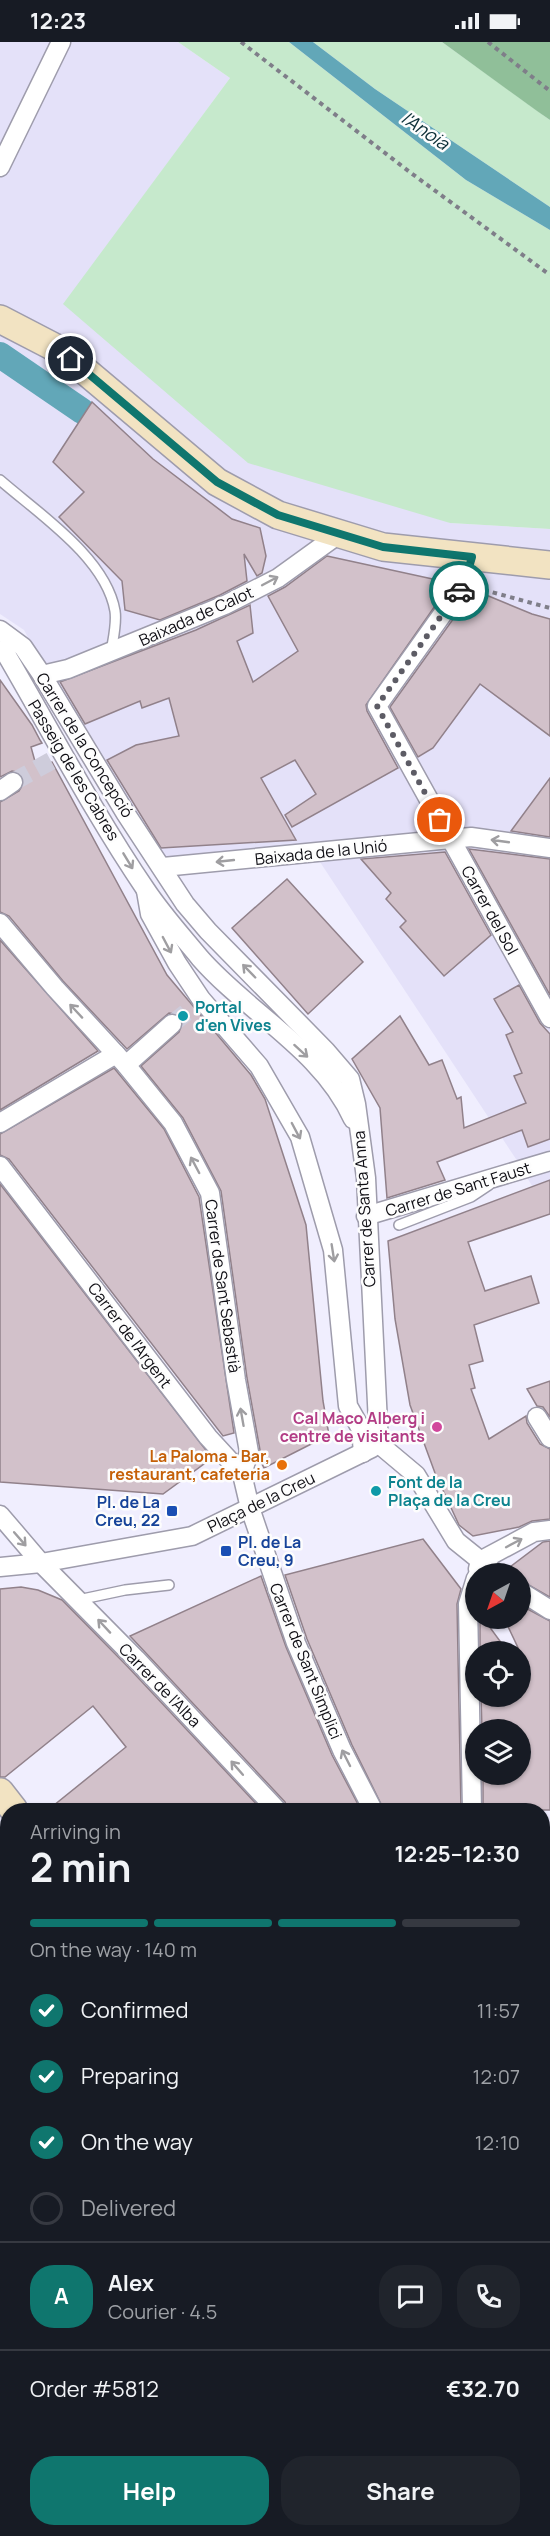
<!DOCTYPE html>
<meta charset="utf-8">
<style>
:root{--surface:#171b24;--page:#20242c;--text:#f1f3f6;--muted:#9ea1a6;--line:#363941;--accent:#0f766e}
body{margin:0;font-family:Manrope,sans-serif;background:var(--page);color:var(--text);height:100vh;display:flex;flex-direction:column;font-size:22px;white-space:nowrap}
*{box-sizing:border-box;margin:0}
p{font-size:20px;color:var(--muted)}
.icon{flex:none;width:33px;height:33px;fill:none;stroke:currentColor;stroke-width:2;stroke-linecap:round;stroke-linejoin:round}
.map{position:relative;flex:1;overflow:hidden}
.side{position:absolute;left:0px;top:1761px;width:550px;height:734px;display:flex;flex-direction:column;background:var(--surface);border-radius:24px 24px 0 0;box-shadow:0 2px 4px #0004}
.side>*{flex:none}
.needle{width:39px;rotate:220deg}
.buttons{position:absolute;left:465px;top:1521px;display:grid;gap:12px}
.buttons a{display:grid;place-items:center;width:66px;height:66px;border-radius:50%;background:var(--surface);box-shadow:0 2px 4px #0004;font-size:30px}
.pin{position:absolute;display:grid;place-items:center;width:51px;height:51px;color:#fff;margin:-26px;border:3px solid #fff;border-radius:50%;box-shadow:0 2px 6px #0007}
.courier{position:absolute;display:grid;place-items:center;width:60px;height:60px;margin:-30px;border:4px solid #0f766e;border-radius:50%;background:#fff;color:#222;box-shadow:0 2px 8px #0007}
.headline em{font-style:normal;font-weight:700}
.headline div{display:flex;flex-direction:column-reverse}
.headline{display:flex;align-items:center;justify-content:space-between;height:102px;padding:0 30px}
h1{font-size:39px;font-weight:700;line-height:45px}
.bar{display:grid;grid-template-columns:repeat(4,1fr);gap:9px 6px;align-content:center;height:72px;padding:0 30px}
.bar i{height:8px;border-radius:4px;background:var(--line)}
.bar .current{background:var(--accent)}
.bar p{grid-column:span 4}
.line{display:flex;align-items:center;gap:15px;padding:0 30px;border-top:2px solid var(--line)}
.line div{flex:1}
.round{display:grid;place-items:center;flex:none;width:63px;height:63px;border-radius:24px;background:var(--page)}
ol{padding:0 30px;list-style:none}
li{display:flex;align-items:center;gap:18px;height:66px}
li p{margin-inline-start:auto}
li .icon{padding:6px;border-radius:50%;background:var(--accent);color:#fff;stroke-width:4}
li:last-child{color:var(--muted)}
li i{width:33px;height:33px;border:3px solid var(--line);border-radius:50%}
.action{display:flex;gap:12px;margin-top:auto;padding:12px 30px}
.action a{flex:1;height:69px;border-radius:24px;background:var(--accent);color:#fff;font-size:24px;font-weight:700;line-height:69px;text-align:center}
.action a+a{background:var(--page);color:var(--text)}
.status{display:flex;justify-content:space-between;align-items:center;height:42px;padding:0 30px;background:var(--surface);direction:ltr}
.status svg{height:16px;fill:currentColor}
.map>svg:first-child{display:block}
</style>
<div class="status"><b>12:23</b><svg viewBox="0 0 49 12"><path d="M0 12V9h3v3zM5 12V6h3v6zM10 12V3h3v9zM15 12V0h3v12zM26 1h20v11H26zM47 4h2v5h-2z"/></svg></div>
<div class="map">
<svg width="550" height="2494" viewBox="0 0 550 2494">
<rect width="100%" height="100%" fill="#f0eefe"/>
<!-- built -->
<path fill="#e4e1f9" d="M0,0h178l52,36 -166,226 386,219 100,6v687l-34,-57 -196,-297 -146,13 -101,-153 -49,-92 -24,-16z"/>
<!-- green -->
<g fill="#c6e9cc">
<path d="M178,0h111l177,138 84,50v299l-100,-6 -202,-60 -185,-159 167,-226z"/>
<path d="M313,0h129l108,78v87l-175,-118z"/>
</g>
<!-- forest -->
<path fill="#90bf99" d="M442,0h108v78l-13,-9z"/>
<!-- water -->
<path fill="#62a7b8" d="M289,0h24l62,47 175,118v23l-84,-50z"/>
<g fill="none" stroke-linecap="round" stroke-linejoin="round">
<!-- canal -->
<path stroke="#62a7b8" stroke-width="26" d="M0,313l82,56"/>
</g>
<!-- building -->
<g fill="#d2c1ca" stroke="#91818a" stroke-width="1.5">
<path d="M92,360l61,57 79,60 28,9 6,28 -4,17 -5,3 -13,-22 3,27 -27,14 -60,25 -35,-10 -3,-29 -63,-64 25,-25 -31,-30z"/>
<path d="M327,514l124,27 -85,122 1,6 31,57 -106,59 -7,-12 31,-21 -21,-34 -34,18 35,62 -135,8 -54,-88 29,-15 43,-9 -10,-38 -27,10 -2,-7 -55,23 -25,-42 136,-52 54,-25 3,28 -16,8 16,41 45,-31 -30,-55 17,-9z"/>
<path d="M474,548l58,24 18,5v117l-70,-52 -47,64 -15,9 -28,-50z"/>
<path d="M0,638l32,45 8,15 2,3 -11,4 5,18 16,-3 115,213 84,100 14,24 41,126 17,176 6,34 -65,33 -5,-10 1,-8 -13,-72 -26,-187 -38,-73 -42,-52 38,-34 4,-11 -7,-7 -7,-1 -42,36 -64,-68 -54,-65 -9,-4v-110l19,-11 5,-9 -2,-7 -5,-3 -5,-1 -12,6z"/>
<path d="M550,736v59l-39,-6z"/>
<path d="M469,807l81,10v136z"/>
<path d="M445,810l46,83 -47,41 -44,-49 6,-6 -20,-22 5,-6 -30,-34z"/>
<path d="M287,837l76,83 -55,52 -76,-86z"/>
<path d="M0,898l98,111 -98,59z"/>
<path d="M519,943l21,38 10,11v105l-22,8 -6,-17 -85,32 8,18 -58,18 -7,-90 -28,-49 48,-43 29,49 13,-5 15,39 4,-2 3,31 62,-25 -12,-27 8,-3 -16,-38 7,-3 -19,-33z"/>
<path d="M114,1026l50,61 35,68 35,236 -11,3 -214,-277 -9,-4v-21z"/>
<path d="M550,1138v34l-82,28 17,49 46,-15 8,27 -65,22 9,36 -14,4 6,23 -4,1 18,50 37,-23 1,7 13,21 10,5v70l-18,2 -13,6 -46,9 -14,-11 -24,-52 -25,-68 -15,-86 -7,-78z"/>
<path d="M0,1142l212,274 -49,36 -163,-12z"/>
<path d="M550,1339v36l-7,-10 -6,-1 -10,-17z"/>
<path d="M423,1497l38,50 -4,15 4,206h-77l-32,-65 -45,-106 -22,-64z"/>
<path d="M550,1499v56l-30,-17v-6l-10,-7 33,-25z"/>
<path d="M261,1534l25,71 46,108 29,55h-73l-3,-8 -155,-166z"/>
<path d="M21,1545l17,3 24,10 66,67 134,143h-214l78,-63 -33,-41 -88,71h-5v-188z"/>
<path d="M520,1563l30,16v189h-67v-36h37v-44h-38l-1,-34h39v-44l-16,-34h16z"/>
<path d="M480,1576h3l25,34h-28z"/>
</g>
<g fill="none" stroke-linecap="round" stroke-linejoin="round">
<!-- street-tunnel -->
<g stroke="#ceccdb" stroke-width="18" stroke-dasharray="18 9" stroke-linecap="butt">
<path d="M13,740l38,-21"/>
<path d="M172,982l21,-17"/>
</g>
<!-- lane casing -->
<g stroke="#9e9cac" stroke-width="12">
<g id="lane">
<path d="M0,438c39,34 106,78 115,131 2,13 -2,28 -4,41"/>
<path d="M399,1183l72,-28 18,-12"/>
<path d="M78,1558l47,-10 44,-5"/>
</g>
</g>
<!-- street casing -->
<g stroke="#9e9cac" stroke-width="21">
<g id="street">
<path d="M0,125l61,-125"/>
<path d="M472,515l-8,27 -87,122 173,312"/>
<path d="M0,588l23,17 19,28 84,139 59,90 23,27 118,120 24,28 6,25 10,74 13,266"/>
<path d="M0,608l6,4c46,79 89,161 140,236 16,24 36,46 54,68 48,55 122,92 153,161"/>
<path d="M42,633l26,-6 157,-64 53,-27 61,-44"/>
<path d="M0,749l13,-9"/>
<path d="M163,825l308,-30 79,11"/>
<path d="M146,849l4,23 27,49 24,36 58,67 41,71 33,113 15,156 13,23 2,24"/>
<path d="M0,881l55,65 71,77 47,58 37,70 26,187 13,72 -7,22"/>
<path d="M126,1023l46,-41"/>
<path d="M0,1081l116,-69"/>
<path d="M0,1124l208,271 34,37 8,34 46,135 46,107 31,60"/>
<path d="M366,1174l184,-55"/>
<path d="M537,1375l13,21"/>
<path d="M379,1402l37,31 40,66 41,33"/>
<path d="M0,1473l41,48 95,96 141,151"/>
<path d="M0,1525l41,-4 151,-27 180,-88"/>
<path d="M478,1527l2,-8 54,-29 16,-2"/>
<path d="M520,1549l30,19"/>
<path d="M472,1768l-4,-206 8,-26"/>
<path d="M543,1868l7,-9"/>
<path d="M0,1937l8,-5"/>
<path d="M0,1971l8,13"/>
<path d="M543,2013l7,7"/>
<path d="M0,2101l8,13"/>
<path d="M0,2327l8,-6"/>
<path d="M151,2487l5,7"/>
<path d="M354,2487l5,7"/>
<path d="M257,2494l9,-7"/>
</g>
</g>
<!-- secondary casing -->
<g stroke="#9e9cac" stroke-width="30">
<g id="secondary">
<path d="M0,277l52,27 19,13 146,123 61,33 105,32 167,18"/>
<path d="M0,1750l14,18"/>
<path d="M543,2449l7,9"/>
</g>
</g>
<!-- path -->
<g stroke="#7f7e89" stroke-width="4" stroke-dasharray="4.5 4.5" stroke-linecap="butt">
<path d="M241,0l170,131 139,102"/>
<path d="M488,0l62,49"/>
<path d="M484,548l66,18"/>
</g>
<!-- lane -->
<use href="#lane" stroke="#fff" stroke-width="9"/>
<!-- street -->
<use href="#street" stroke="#fff" stroke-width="18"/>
<!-- secondary -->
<use href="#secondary" stroke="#f2e3c2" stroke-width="27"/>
</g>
<!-- one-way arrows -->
<defs><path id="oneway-shaft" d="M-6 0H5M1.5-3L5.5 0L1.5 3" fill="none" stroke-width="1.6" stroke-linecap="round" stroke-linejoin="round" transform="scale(1.5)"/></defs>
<g stroke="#9f9ea1">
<use href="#oneway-shaft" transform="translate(270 539) rotate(-28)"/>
<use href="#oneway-shaft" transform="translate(500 799) rotate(-172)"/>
<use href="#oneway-shaft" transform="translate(128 819) rotate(59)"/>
<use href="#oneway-shaft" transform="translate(225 819) rotate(174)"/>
<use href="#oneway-shaft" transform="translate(167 903) rotate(62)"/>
<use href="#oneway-shaft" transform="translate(249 929) rotate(-134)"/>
<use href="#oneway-shaft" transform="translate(76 969) rotate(-133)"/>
<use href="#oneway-shaft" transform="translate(301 1009) rotate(42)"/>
<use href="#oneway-shaft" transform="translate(296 1089) rotate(62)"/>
<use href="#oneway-shaft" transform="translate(195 1123) rotate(-118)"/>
<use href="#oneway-shaft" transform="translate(333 1211) rotate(81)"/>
<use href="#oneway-shaft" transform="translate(242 1375) rotate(-100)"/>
<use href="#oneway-shaft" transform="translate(20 1497) rotate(49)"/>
<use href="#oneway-shaft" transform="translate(514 1501) rotate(-28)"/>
<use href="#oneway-shaft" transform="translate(104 1584) rotate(-133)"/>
<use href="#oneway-shaft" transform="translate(346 1716) rotate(-117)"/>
<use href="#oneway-shaft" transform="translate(237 1726) rotate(-131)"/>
</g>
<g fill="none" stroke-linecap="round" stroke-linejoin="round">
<!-- done -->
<path stroke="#5d5c65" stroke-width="6" stroke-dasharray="0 10.8" d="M440,778l-63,-114 82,-115"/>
<!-- route -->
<path stroke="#0f766e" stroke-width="8" d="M71,317l146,123 61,33 105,32 89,10 -8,27 -5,7"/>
</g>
<!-- markers -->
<g fill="#0f9aa8" stroke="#fdfdfd" stroke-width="2">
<circle cx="183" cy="974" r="6"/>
<circle cx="376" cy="1449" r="6"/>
</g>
<circle fill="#d1479c" stroke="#fdfdfd" stroke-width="2" cx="437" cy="1385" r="6"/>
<circle fill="#e8710a" stroke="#fdfdfd" stroke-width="2" cx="282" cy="1423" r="6"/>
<g fill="#1a4fb4" stroke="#fdfdfd" stroke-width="2">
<rect x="166" y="1463" width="12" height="12" rx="3"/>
<rect x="220" y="1503" width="12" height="12" rx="3"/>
</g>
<g text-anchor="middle" stroke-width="5" stroke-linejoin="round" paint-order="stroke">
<!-- street labels -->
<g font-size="16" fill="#0e0d13" stroke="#fdfdfd">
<text transform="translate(196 574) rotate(-24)" y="6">Baixada de Calot</text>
<text transform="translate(85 703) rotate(58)" y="6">Carrer de la Concepció</text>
<text transform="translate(74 728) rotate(59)" y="6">Passeig de les Cabres</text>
<text transform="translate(321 810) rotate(-6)" y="6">Baixada de la Unió</text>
<text transform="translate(490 868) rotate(61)" y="6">Carrer del Sol</text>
<text transform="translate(458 1147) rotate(-17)" y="6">Carrer de Sant Faust</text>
<text transform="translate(364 1167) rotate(-94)" y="6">Carrer de Santa Anna</text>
<text transform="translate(223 1244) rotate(82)" y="6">Carrer de Sant Sebastià</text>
<text transform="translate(130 1293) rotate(53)" y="6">Carrer de l'Argent</text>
<text transform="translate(261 1460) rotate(-26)" y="6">Plaça de la Creu</text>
<text transform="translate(306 1619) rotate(68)" y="6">Carrer de Sant Simplici</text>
<text transform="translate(160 1643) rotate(46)" y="6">Carrer de l'Alba</text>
</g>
<!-- culture labels -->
<g font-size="16" font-weight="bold" fill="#0d838f" stroke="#fdfdfd" text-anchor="start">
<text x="195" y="971">Portal<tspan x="195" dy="18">d'en Vives</tspan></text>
<text x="388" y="1446">Font de la<tspan x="388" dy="18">Plaça de la Creu</tspan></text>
</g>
<!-- hotel labels -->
<g font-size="16" font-weight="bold" fill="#b23c85" stroke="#fdfdfd" text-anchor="end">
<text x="425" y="1382">Cal Maco Alberg i<tspan x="425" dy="18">centre de visitants</tspan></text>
</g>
<!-- food labels -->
<g font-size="16" font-weight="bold" fill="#c56008" stroke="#fdfdfd" text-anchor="end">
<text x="270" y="1420">La Paloma - Bar,<tspan x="270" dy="18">restaurant, cafeteria</tspan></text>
</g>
<!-- transit labels -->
<g font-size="16" font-weight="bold" fill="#164399" stroke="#fdfdfd" text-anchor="end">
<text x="160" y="1466">Pl. de La<tspan x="160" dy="18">Creu, 22</tspan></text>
<text x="238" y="1506" text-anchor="start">Pl. de La<tspan x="238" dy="18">Creu, 9</tspan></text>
</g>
<!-- water labels -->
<g font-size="18" font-style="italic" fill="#0d3038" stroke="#fdfdfd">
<text transform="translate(425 89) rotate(34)" y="6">l'Anoia</text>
</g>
</g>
</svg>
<div class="buttons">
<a><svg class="needle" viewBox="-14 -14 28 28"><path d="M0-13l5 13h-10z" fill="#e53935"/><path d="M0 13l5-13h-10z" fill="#9ea1a6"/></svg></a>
<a><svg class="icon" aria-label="locate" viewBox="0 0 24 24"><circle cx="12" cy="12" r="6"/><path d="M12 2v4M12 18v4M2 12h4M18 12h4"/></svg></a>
<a><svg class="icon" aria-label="layers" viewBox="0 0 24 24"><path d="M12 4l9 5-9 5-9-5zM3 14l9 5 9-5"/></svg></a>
</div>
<div class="pin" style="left:440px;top:778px;background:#ea580c"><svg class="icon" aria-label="bag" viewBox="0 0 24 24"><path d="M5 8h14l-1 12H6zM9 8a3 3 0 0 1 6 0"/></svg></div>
<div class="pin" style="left:71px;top:317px;background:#1f2937"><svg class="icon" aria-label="home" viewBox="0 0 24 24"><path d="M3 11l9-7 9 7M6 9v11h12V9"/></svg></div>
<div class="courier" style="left:459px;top:549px"><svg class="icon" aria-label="car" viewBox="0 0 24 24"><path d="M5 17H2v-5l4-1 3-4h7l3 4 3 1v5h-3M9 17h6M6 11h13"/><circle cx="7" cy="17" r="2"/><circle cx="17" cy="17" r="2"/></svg></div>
<section class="side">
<div class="headline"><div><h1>2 min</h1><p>Arriving in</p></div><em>12:25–12:30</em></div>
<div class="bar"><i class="current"></i><i class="current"></i><i class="current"></i><i></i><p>On the way · 140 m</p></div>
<ol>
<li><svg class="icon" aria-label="check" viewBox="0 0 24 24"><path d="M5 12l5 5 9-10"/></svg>Confirmed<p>11:57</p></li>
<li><svg class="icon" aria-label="check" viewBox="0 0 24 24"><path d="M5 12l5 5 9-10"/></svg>Preparing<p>12:07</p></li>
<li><svg class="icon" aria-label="check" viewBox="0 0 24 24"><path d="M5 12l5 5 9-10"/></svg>On the way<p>12:10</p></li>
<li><i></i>Delivered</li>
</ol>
<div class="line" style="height:108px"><b class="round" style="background:var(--accent);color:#fff">A</b><div><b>Alex</b><p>Courier · 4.5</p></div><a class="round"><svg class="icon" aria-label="chat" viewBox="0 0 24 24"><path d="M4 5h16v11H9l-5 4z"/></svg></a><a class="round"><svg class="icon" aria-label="phone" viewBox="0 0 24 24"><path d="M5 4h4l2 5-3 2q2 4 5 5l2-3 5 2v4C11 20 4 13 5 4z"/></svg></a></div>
<div class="line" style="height:78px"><div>Order #5812</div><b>€32.70</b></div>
<div class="action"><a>Help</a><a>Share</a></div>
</section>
</div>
